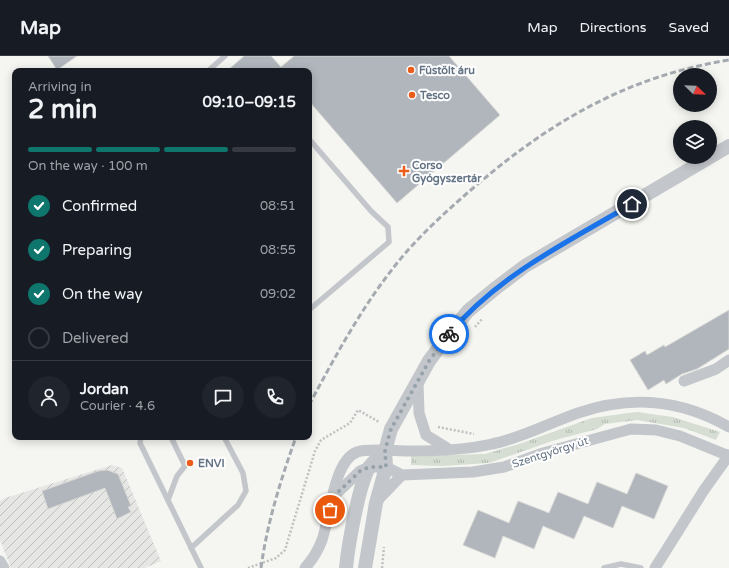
<!DOCTYPE html>
<meta charset="utf-8">
<style>
:root{--surface:#171b24;--page:#20242c;--text:#f1f3f6;--muted:#9ea1a6;--line:#363941;--accent:#0f766e}
body{margin:0;font-family:"Varela Round",sans-serif;background:var(--page);color:var(--text);height:100vh;display:flex;flex-direction:column;font-size:15px;white-space:nowrap}
*{box-sizing:border-box;margin:0}
p{font-size:13px;color:var(--muted)}
.icon{flex:none;width:22px;height:22px;fill:none;stroke:currentColor;stroke-width:2;stroke-linecap:round;stroke-linejoin:round}
.map{position:relative;flex:1;overflow:hidden}
.side{position:absolute;left:12px;top:12px;width:300px;height:372px;display:flex;flex-direction:column;background:var(--surface);border-radius:8px;box-shadow:0 2px 10px #0003}
.side>*{flex:none}
.needle{width:26px;rotate:113deg}
.tools{position:absolute;left:673px;top:12px;display:grid;gap:8px}
.tools a{display:grid;place-items:center;width:44px;height:44px;border-radius:50%;background:var(--surface);box-shadow:0 2px 10px #0003;font-size:20px}
.pin{position:absolute;display:grid;place-items:center;width:34px;height:34px;color:#fff;margin:-17px;border:2px solid #fff;border-radius:50%;box-shadow:0 1px 4px #0007}
.courier{position:absolute;display:grid;place-items:center;width:40px;height:40px;margin:-20px;border:3px solid #1a73e8;border-radius:50%;background:#fff;color:#222;box-shadow:0 1px 5px #0007}
.summary em{font-style:normal;font-weight:700}
.summary div{display:flex;flex-direction:column-reverse}
.summary{display:flex;align-items:center;justify-content:space-between;height:68px;padding:0 16px}
h1{font-size:26px;font-weight:700;line-height:30px}
.bar{display:grid;grid-template-columns:repeat(4,1fr);gap:6px 4px;align-content:center;height:48px;padding:0 16px}
.bar i{height:5px;border-radius:3px;background:var(--line)}
.bar .current{background:var(--accent)}
.bar p{grid-column:span 4}
.line{display:flex;align-items:center;gap:10px;padding:0 16px;border-top:1px solid var(--line)}
.line div{flex:1}
.round{display:grid;place-items:center;flex:none;width:42px;height:42px;border-radius:21px;background:var(--page)}
ol{padding:0 16px;list-style:none}
li{display:flex;align-items:center;gap:12px;height:44px}
li p{margin-inline-start:auto}
li .icon{padding:4px;border-radius:50%;background:var(--accent);color:#fff;stroke-width:4}
li:last-child{color:var(--muted)}
li i{width:22px;height:22px;border:2px solid var(--line);border-radius:50%}
header{display:flex;align-items:center;gap:24px;box-sizing:border-box;height:56px;padding:0 20px;background:var(--surface);border-bottom:1px solid var(--line)}
header strong{font-size:19px}
nav{display:flex;gap:22px;margin-inline-start:auto;font-size:14px}
.map>svg:first-child{display:block}
</style>
<header>
<strong>Map</strong>
<nav><a>Map</a><a>Directions</a><a>Saved</a></nav>
</header>
<div class="map">
<svg width="729" height="512" viewBox="0 0 729 512">
<defs>
<pattern id="industrial-furrows" width="10" height="10" patternUnits="userSpaceOnUse"><rect width="10" height="10" fill="#e6e7e5"/><path d="M-1 1l2-2M0 10L10 0M9 11l2-2" fill="none" stroke="#bec0bf"/></pattern>
<pattern id="grass-tufts" width="24" height="20" patternUnits="userSpaceOnUse"><rect width="24" height="20" fill="#d6ddd2"/><path d="M3 7l-1-3M5 7V3M7 7l1-3M15 17l-1-3M17 17v-4M19 17l1-3" fill="none" stroke="#b1b8b0"/></pattern>
</defs>
<rect width="100%" height="100%" fill="#f5f6f1"/>
<!-- industrial -->
<path fill="url(#industrial-furrows)" d="M112,409l10,3 39,93 -16,7h-134l-11,-28v-39l5,-3z"/>
<!-- grass -->
<path fill="url(#grass-tufts)" d="M636,356l37,5 47,15 -4,8 -32,-12 -47,-8 -32,4 -8,5 -42,11 -66,23 -47,3 -31,-1v-9l74,-2 37,-11 70,-25z"/>
<!-- building -->
<g fill="#b0b6bc" stroke="#d7d7d4">
<path d="M48,0h29l-20,14z"/>
<path d="M244,0h27l10,11 13,-11h155l51,59 -103,88 -88,-102v-30h-82z"/>
<path d="M729,254v39l-32,20 -15,5 -16,10 -2,-4 -16,10 -18,-30 15,-9 2,4 17,-10 1,2z"/>
<path d="M107,414l11,4 13,32 -3,1 3,5 -14,7 -12,-31 -57,21 -6,-18 56,-20z"/>
<path d="M636,417l32,13 -14,33 -32,-13 -9,22 -29,-12 -10,23 -31,-13 -9,23 -31,-13 -8,22 -32,-13 15,-35 31,13 9,-22 31,12 9,-21 30,12 9,-22 30,12z"/>
</g>
<g fill="none" stroke-linecap="round" stroke-linejoin="round">
<!-- path -->
<g stroke="#bfc0c2" stroke-width="2.5" stroke-dasharray="2 2" stroke-linecap="butt">
<path d="M475,271l7,-8"/>
<path d="M438,371l36,7"/>
<path d="M248,512l28,-10 9,-8 30,-99 6,-11 29,-17 8,-13 21,12"/>
<path d="M382,512l2,-21"/>
</g>
<!-- service -->
<g stroke="#c3c6ca" stroke-width="5.5">
<path d="M208,15l17,-15"/>
<path d="M309,83l62,72 17,16 1,15 -80,68"/>
<path d="M141,381l-1,6 61,125"/>
<path d="M168,444l9,-24 8,-10 -14,-29"/>
<path d="M191,492l47,-43 8,-14 -3,-18 -19,-36"/>
<path d="M604,512l17,-4 20,4"/>
</g>
<!-- minor -->
<g stroke="#c3c6ca" stroke-width="11">
<path d="M684,325l32,-12 13,-9"/>
<path d="M418,326l1,31 7,22 21,13"/>
<path d="M334,440l26,-25 9,-4h17l16,8 71,-3 31,-5 39,-14 88,-24 25,1 24,6 49,20"/>
<path d="M376,446l26,-27"/>
<path d="M0,505l4,7"/>
<path d="M305,512c8,-9 13,-17 17,-28 8,-22 11,-79 35,-88 10,-4 39,-1 51,-1 27,0 58,-1 84,-7 30,-6 57,-21 86,-31 53,-18 102,-14 151,14"/>
<path d="M655,512l49,-78 25,-35"/>
</g>
<!-- tertiary -->
<g stroke="#c3c6ca" stroke-width="14">
<path d="M346,512c2,-21 13,-86 24,-102 4,-5 10,-10 15,-15"/>
<path d="M365,512l11,-65 10,-36 -1,-16 6,-22 38,-68 20,-27 19,-23 28,-23 29,-22 204,-120"/>
</g>
<!-- rail -->
<g stroke="#a5aab0" stroke-width="3" stroke-dasharray="6 3" stroke-linecap="butt">
<path d="M309,349c26,-48 51,-95 85,-138 20,-26 46,-50 70,-71 79,-70 159,-119 265,-136"/>
<path d="M261,512c6,-45 20,-89 35,-131"/>
</g>
</g>
<g fill="none" stroke-linecap="round" stroke-linejoin="round">
<!-- done -->
<path stroke="#96a1aa" stroke-width="4" stroke-dasharray="0 7.2" d="M330,454l4,-14 26,-25 9,-4h17l-1,-17 6,-21 38,-68 20,-27"/>
<!-- route -->
<path stroke="#1a73e8" stroke-width="5" d="M449,278c51,-60 117,-91 183,-130"/>
</g>
<!-- markers -->
<g fill="#ec5c1b" stroke="#fff" stroke-width="1.5">
<circle cx="411" cy="14" r="4"/>
<circle cx="412" cy="39" r="4"/>
<path d="M402 109h4v4h4v4h-4v4h-4v-4h-4v-4h4z"/>
<circle cx="190" cy="407" r="4"/>
</g>
<g text-anchor="middle" stroke-width="4" stroke-linejoin="round" paint-order="stroke">
<!-- poi labels -->
<g font-size="11" font-weight="bold" fill="#637384" stroke="#fff" text-anchor="start">
<text x="419" y="18">Füstölt áru</text>
<text x="420" y="43">Tesco</text>
<text x="412" y="113">Corso<tspan x="412" dy="13">Gyógyszertár</tspan></text>
<text x="198" y="411">ENVI</text>
</g>
<!-- street labels -->
<g font-size="11" fill="#637384" stroke="#fff">
<text transform="translate(550 396) rotate(-18)" y="4">Szentgyörgy út</text>
</g>
</g>
</svg>
<div class="tools">
<a><svg class="needle" viewBox="-14 -14 28 28"><path d="M0-13l5 13h-10z" fill="#e53935"/><path d="M0 13l5-13h-10z" fill="#9ea1a6"/></svg></a>
<a><svg class="icon" aria-label="layers" viewBox="0 0 24 24"><path d="M12 4l9 5-9 5-9-5zM3 14l9 5 9-5"/></svg></a>
</div>
<div class="pin" style="left:330px;top:454px;background:#ea580c"><svg class="icon" aria-label="bag" viewBox="0 0 24 24"><path d="M5 8h14l-1 12H6zM9 8a3 3 0 0 1 6 0"/></svg></div>
<div class="pin" style="left:632px;top:148px;background:#1f2937"><svg class="icon" aria-label="home" viewBox="0 0 24 24"><path d="M3 11l9-7 9 7M6 9v11h12V9"/></svg></div>
<div class="courier" style="left:449px;top:278px"><svg class="icon" aria-label="bike" viewBox="0 0 24 24"><circle cx="6" cy="16" r="4"/><circle cx="18" cy="16" r="4"/><path d="M6 16l4-8h5l3 8M10 8l3 8H6M13 5h3"/></svg></div>
<section class="side">
<div class="summary"><div><h1>2 min</h1><p>Arriving in</p></div><em>09:10–09:15</em></div>
<div class="bar"><i class="current"></i><i class="current"></i><i class="current"></i><i></i><p>On the way · 100 m</p></div>
<ol>
<li><svg class="icon" aria-label="check" viewBox="0 0 24 24"><path d="M5 12l5 5 9-10"/></svg>Confirmed<p>08:51</p></li>
<li><svg class="icon" aria-label="check" viewBox="0 0 24 24"><path d="M5 12l5 5 9-10"/></svg>Preparing<p>08:55</p></li>
<li><svg class="icon" aria-label="check" viewBox="0 0 24 24"><path d="M5 12l5 5 9-10"/></svg>On the way<p>09:02</p></li>
<li><i></i>Delivered</li>
</ol>
<div class="line" style="height:72px"><a class="round"><svg class="icon" aria-label="person" viewBox="0 0 24 24"><circle cx="12" cy="8" r="4"/><path d="M4 21q1-7 8-7t8 7"/></svg></a><div><b>Jordan</b><p>Courier · 4.6</p></div><a class="round"><svg class="icon" aria-label="chat" viewBox="0 0 24 24"><path d="M4 5h16v11H9l-5 4z"/></svg></a><a class="round"><svg class="icon" aria-label="phone" viewBox="0 0 24 24"><path d="M5 4h4l2 5-3 2q2 4 5 5l2-3 5 2v4C11 20 4 13 5 4z"/></svg></a></div>
</section>
</div>
